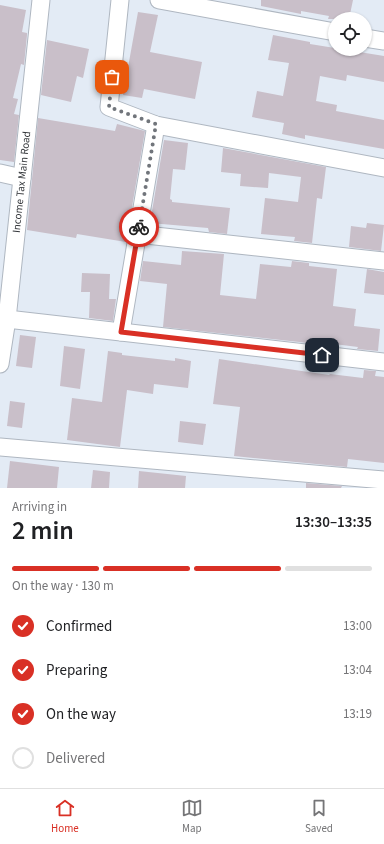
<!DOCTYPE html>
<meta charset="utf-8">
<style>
:root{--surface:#fff;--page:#f2f2f2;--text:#202124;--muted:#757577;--line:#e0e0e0;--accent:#d93025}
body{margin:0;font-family:"Source Sans 3",sans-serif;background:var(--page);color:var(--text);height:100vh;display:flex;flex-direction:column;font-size:15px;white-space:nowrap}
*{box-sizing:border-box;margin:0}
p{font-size:13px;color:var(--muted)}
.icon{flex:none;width:22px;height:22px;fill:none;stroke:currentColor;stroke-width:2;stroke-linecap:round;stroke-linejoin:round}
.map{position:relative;height:488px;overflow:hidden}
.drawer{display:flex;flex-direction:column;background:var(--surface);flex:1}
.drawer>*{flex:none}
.controls{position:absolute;left:328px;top:12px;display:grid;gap:8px}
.controls a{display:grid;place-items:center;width:44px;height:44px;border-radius:50%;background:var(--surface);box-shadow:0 1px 3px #0004;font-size:20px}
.pin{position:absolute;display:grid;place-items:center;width:34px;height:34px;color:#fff;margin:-17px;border-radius:8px;box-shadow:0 2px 6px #0006}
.courier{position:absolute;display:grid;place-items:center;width:40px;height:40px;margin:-20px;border:3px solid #d93025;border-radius:50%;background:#fff;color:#222;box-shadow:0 1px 5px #0007}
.summary em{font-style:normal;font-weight:600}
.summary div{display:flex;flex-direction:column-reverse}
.summary{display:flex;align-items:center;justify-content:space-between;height:68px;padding:0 12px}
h1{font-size:26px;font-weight:600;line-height:30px}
.bar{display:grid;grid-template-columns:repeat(4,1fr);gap:6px 4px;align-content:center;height:48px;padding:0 12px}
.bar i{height:5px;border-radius:3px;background:var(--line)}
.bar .active{background:var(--accent)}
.bar p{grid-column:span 4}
ol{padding:0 12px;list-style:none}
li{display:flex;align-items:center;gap:12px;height:44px}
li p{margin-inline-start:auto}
li .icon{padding:4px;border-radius:50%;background:var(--accent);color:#fff;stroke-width:4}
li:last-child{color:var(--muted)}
li i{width:22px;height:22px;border:2px solid var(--line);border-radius:50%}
.tab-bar{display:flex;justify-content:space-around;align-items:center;height:56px;border-top:1px solid var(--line);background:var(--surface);font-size:11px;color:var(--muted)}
.tab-bar a{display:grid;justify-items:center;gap:2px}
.tab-bar .active{color:var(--accent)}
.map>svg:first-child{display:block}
</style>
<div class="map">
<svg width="384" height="488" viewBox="0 0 384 488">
<rect width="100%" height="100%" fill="#e3ebf5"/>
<!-- building -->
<g fill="#c9bfc9">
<path d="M261,0h92l-4,19h-21l1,-3 -28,-5v3l-40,-8z"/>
<path d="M0,5l26,5 -4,22 5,1v2l-3,30 -3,-1 -8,34 5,1 -4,15 5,1 -5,47 -14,-2z"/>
<path d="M138,12l20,3 -8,37 52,10 -7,37 -51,-10 -2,9 -19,-3z"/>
<path d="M273,35l37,7v2l74,12v26l-37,-7 -1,6 -26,-5 -4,25 21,4 -1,6 48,9v29l-79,-14v4l-23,-5 2,-11 -32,-6 5,-26 26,5 6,-33 -21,-3z"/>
<path d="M47,40l42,9 -6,29 -6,-2 -6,26 -30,-7z"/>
<path d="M38,118l77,13 2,-7 28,7 -19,111 -49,-8 -1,4 -49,-8z"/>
<path d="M164,140l24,3 -3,27 -12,-1 -3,30 2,1v2l58,6 -3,26 -18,-2 -1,-4 -58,-5z"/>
<path d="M223,148l103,19 -4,32 -5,-1 -5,45 -18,-2 1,-4 -34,-3 4,-36 33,4 3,-25 -32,-4 -1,15 -28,-2 1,-12 -20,-2z"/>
<path d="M367,223l17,2 -3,26 -32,-4 2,-21 15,2z"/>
<path d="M182,251l42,3 -4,41 36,4 4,-35 31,3 1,-6 17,2v3l28,3 -4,37 23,3 -2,17 26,3 -2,22 -21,-2 1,-2 -32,-4v2l-163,-18 4,-43 -27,-3 3,-20 38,4z"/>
<path d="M367,269l17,3v23l-20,-2z"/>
<path d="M82,273l28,1 -1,25h7l-3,22 -24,-3 1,-26h-9z"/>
<path d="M20,335l16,2 -4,31 -16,-2z"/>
<path d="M64,346l21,3 -5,40 -20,-3z"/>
<path d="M108,351l14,2v2l53,6v-3l16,3 -3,27 -34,-4 -1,10 -26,-4 -7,57 -53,-7 5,-42 30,4z"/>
<path d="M219,359l110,16 1,-1 33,4 1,-8 12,1 -1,5 9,1v86l-36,-4 -1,8 -113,-11 6,-49 -27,-3z"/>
<path d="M10,401l15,2 -3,25 -15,-2z"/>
<path d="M180,421l26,3 -3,21 -25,-3z"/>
<path d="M10,461l49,6 -2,21h-50z"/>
<path d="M93,470l17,2 -1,16h-18z"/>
<path d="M139,471l47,5 -1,12h-47z"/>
<path d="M306,483l36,3 -1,2h-35z"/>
</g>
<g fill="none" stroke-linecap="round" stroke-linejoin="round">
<!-- minor casing -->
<g stroke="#afb7c1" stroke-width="19">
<g id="minor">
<path d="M120,0l-11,107 47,18 228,43"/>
<path d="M159,0l176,32"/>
<path d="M365,38l19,3"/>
<path d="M0,173l22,5"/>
<path d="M137,234l247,27"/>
<path d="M7,319l377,43"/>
<path d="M121,332l35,-207"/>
<path d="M0,364l7,-45 34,-319"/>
<path d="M0,447l384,33"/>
</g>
</g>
<!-- minor -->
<use href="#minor" stroke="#fff" stroke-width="17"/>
</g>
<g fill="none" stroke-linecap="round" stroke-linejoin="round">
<!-- done -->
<path stroke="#71757b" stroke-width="4" stroke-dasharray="0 7.2" d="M112,77l-3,30 47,17 -17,103"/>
<!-- route -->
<path stroke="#d93025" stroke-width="5" d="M139,227l-18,105 201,23"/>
</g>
<g text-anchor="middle" stroke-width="3.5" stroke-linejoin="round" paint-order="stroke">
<!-- street labels -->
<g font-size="11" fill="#33363a" stroke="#fff">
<text transform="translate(21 182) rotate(-84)" y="4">Income Tax Main Road</text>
</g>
</g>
</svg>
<div class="controls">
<a><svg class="icon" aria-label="locate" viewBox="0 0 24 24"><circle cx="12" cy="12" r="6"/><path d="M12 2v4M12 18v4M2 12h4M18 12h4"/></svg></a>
</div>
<div class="pin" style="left:112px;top:77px;background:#ea580c"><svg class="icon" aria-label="bag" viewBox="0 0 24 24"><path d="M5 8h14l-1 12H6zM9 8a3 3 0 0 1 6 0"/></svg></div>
<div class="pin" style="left:322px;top:355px;background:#1f2937"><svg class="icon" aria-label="home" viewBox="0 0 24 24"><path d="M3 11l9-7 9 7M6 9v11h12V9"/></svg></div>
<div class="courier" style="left:139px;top:227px"><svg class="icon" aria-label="bike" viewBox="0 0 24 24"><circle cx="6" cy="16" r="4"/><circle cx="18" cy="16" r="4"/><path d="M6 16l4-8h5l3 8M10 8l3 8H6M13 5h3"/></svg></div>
</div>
<section class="drawer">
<div class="summary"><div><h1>2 min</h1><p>Arriving in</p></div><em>13:30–13:35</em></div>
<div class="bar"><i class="active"></i><i class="active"></i><i class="active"></i><i></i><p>On the way · 130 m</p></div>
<ol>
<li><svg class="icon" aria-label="check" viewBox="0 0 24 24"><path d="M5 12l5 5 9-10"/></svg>Confirmed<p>13:00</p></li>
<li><svg class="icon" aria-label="check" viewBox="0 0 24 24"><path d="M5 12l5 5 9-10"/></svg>Preparing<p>13:04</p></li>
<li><svg class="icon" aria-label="check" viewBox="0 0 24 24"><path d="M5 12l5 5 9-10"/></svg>On the way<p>13:19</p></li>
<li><i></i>Delivered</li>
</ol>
</section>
<nav class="tab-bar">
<a class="active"><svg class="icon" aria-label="home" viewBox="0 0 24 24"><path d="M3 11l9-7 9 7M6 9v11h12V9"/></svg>Home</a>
<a><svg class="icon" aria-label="map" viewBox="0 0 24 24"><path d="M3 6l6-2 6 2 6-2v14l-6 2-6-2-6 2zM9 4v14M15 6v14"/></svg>Map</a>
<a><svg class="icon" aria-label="saved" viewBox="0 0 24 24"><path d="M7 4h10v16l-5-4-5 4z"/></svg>Saved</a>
</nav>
